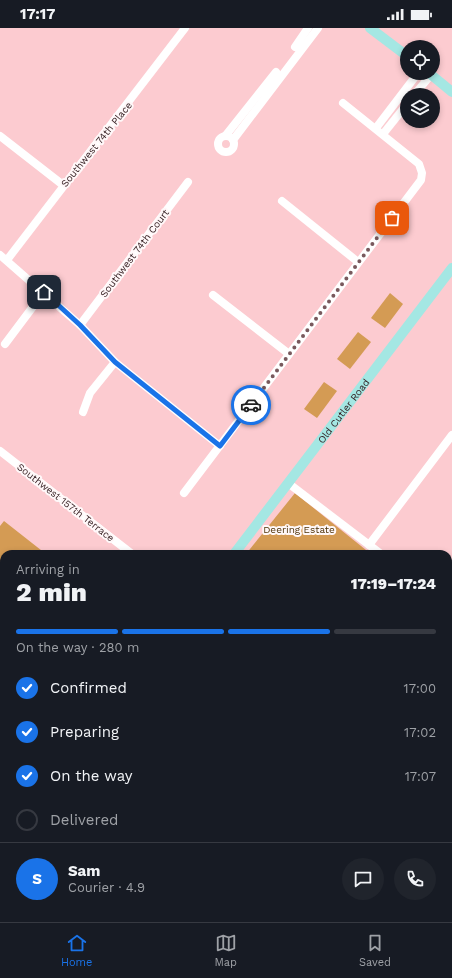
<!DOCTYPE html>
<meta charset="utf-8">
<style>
:root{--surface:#171b24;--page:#20242c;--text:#f1f3f6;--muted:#9ea1a6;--line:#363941;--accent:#1a73e8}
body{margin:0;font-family:"Work Sans",sans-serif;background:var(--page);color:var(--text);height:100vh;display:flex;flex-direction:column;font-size:15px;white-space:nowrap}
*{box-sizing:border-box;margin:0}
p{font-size:13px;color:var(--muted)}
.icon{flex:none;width:22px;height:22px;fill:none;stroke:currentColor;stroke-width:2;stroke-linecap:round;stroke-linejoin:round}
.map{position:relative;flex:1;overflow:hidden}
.side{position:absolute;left:0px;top:522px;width:452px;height:372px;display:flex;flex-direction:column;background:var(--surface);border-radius:12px 12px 0 0;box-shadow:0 2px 6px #0003}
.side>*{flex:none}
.tools{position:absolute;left:400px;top:12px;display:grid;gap:8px}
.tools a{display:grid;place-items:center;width:40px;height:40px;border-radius:50%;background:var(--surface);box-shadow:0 2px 6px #0003;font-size:20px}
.pin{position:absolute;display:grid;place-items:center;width:34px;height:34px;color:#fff;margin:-17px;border-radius:8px;box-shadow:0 2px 6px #0006}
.courier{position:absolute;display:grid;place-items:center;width:40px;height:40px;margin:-20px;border:3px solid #1a73e8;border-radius:50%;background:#fff;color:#222;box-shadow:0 1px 5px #0007}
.summary em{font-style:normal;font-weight:800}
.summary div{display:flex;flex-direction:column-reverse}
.summary{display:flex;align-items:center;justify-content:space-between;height:68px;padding:0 16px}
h1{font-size:26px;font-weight:800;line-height:30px}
.bar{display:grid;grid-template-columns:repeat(4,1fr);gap:6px 4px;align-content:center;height:48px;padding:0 16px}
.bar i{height:5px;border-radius:3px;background:var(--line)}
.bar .current{background:var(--accent)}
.bar p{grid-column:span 4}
.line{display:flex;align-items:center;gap:10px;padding:0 16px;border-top:1px solid var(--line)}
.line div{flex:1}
.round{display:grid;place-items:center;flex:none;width:42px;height:42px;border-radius:21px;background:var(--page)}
ol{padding:0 16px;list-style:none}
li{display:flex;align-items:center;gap:12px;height:44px}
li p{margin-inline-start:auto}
li .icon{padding:4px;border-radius:50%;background:var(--accent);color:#fff;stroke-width:4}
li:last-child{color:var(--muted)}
li i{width:22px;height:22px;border:2px solid var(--line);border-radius:50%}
.status{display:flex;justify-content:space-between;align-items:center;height:28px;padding:0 20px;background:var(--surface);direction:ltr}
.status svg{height:11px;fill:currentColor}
.menu{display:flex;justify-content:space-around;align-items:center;height:56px;border-top:1px solid var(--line);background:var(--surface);font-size:11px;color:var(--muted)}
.menu a{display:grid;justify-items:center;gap:2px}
.menu .current{color:var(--accent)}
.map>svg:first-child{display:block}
</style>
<div class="status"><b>17:17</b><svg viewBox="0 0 49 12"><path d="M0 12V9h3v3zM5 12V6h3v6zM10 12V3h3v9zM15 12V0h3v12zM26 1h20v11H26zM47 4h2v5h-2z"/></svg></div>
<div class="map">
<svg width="452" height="894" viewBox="0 0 452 894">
<rect width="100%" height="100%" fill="#fccbd0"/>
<!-- green -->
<g fill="#d49b54">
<path d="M390,265l13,11 -18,24 -14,-10z"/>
<path d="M358,304l13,10 -21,27 -13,-10z"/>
<path d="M324,354l13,9 -20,27 -13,-9z"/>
<path d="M295,465l76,61h-125z"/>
<path d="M4,493l42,33h-42v226l-4,-3v-251z"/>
<path d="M452,574v320h-452v-44l4,-5v45h444v-313z"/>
</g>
<!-- water -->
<path fill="#7ab9fa" stroke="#648ab8" d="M4,637v34l-2,1 -2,-1v-33z"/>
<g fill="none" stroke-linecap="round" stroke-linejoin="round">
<!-- minor -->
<g stroke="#fff" stroke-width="8">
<path d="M295,19l13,-19"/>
<path d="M414,67l17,-20"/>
<path d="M376,100l42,-55"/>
<path d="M383,106l24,-30"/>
<path d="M226,107l50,-63"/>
<circle cx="226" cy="116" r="8"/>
<path d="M0,108l63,49"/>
<path d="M233,112l85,-112"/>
<path d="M282,173l76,61"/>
<path d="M0,227l80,70 35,37 105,84"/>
<path d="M7,232l178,-232"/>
<path d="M213,267l76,59"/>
<path d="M80,297l108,-143"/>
<path d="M5,316l39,-52"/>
<path d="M83,384l7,-19 25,-31"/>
<path d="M0,423l132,103"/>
<path d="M288,455l93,71"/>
<path d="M184,465l237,-313 1,-7 -3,-9 -76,-61"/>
<path d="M369,517l83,-110"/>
<path d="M448,572l4,-2"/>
</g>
<!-- major -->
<g stroke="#a4e7e3" stroke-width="10">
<path d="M370,0l37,28"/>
<path d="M429,45l23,19"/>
<path id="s1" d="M234,526l218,-286"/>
<path d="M0,833l4,-5"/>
</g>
</g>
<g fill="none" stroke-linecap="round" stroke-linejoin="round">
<!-- done -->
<path stroke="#79595d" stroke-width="4" stroke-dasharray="0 7.2" d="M251,377l141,-187"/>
<!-- route -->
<path stroke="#1a73e8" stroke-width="5" d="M44,264l36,33 35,37 105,84 31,-41"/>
</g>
<g text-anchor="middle" stroke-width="4" stroke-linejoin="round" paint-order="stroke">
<!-- street labels -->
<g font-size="10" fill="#321c1f" stroke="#fff8f9">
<text transform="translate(96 116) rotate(-51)" y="4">Southwest 74th Place</text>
<text transform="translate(134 225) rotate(-53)" y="4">Southwest 74th Court</text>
<text dy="4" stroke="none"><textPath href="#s1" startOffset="180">Old Cutler Road</textPath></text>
<text transform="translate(66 474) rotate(38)" y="4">Southwest 157th Terrace</text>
</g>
<!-- park labels -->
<g font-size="10" fill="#4f3206" stroke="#fff8f9">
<text x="299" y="505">Deering Estate</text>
</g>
</g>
</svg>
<div class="tools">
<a><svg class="icon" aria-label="locate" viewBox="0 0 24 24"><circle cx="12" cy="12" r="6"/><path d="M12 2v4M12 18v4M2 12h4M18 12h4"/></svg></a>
<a><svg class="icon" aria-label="layers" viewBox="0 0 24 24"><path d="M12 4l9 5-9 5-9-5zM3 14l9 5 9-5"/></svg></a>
</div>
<div class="pin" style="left:392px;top:190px;background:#ea580c"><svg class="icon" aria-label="bag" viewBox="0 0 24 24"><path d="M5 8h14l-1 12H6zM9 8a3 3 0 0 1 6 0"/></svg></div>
<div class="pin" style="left:44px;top:264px;background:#1f2937"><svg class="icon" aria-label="home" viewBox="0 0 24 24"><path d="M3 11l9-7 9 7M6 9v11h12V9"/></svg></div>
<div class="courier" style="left:251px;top:377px"><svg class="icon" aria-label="car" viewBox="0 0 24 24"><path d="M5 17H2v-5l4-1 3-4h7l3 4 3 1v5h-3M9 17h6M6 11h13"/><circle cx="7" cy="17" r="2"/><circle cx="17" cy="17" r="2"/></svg></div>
<section class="side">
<div class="summary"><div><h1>2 min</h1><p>Arriving in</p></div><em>17:19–17:24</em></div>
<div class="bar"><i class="current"></i><i class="current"></i><i class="current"></i><i></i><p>On the way · 280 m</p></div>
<ol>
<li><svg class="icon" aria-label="check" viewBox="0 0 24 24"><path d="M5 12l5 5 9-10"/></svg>Confirmed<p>17:00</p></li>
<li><svg class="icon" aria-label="check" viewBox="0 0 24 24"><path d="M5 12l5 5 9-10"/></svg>Preparing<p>17:02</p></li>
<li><svg class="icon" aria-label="check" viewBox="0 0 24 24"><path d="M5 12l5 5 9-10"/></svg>On the way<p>17:07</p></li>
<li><i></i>Delivered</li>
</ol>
<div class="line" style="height:72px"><b class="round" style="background:var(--accent);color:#fff">S</b><div><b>Sam</b><p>Courier · 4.9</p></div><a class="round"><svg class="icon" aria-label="chat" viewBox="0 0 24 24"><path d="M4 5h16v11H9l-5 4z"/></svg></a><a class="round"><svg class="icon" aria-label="phone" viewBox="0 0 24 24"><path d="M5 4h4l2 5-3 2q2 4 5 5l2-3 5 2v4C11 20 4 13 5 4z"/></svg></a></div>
</section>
</div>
<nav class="menu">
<a class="current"><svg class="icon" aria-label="home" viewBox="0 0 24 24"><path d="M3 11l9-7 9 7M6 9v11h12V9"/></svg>Home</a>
<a><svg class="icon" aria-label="map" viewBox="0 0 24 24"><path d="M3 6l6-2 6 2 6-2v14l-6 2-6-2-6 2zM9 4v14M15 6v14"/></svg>Map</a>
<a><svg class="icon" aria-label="saved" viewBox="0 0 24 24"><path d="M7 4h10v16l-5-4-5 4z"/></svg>Saved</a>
</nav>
